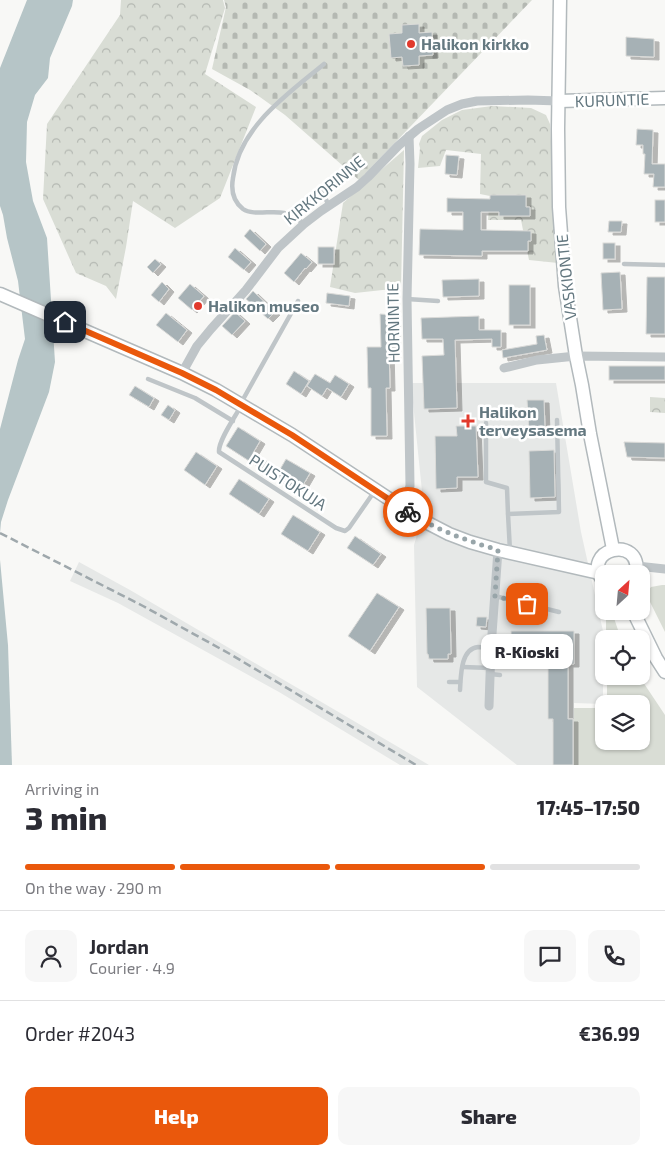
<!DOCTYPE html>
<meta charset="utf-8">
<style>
:root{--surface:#fff;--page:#f7f7f7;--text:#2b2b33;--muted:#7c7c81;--line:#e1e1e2;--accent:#ea580c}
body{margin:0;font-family:"Exo 2",sans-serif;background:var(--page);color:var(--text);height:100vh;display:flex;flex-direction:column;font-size:19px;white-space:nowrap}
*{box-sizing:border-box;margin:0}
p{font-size:16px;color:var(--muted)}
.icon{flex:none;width:28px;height:28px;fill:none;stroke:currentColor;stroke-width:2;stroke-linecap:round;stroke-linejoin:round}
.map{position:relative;height:765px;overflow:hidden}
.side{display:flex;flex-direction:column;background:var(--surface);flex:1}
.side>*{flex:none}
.needle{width:32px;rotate:26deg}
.tools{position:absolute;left:595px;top:565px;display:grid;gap:10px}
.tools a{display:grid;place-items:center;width:55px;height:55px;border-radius:10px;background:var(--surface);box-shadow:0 1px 4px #0004;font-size:25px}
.pin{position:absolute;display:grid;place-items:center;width:42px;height:42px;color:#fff;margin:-21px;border-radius:10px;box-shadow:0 2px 8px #0006}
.courier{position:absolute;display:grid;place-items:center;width:50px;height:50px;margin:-25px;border:4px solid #ea580c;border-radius:50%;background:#fff;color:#222;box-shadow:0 1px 6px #0007}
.bubble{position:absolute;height:35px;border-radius:10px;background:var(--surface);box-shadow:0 1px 4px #0004;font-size:16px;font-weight:800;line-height:35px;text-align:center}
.summary em{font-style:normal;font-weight:800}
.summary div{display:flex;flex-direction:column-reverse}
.summary{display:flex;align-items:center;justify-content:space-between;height:85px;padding:0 25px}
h1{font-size:32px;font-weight:800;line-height:38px}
.bar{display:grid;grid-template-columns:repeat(4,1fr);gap:8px 5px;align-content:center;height:60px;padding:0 25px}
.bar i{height:6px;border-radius:4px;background:var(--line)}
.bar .current{background:var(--accent)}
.bar p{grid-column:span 4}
.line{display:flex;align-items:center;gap:12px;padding:0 25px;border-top:1px solid var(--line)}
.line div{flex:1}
.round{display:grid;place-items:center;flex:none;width:52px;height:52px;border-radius:10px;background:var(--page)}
.cta{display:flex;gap:10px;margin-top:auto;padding:10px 25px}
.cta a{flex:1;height:58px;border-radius:10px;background:var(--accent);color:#fff;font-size:20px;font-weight:800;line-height:58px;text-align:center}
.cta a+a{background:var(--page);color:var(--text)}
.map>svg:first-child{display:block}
</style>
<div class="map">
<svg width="665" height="765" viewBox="0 0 665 765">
<defs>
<pattern id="forest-crowns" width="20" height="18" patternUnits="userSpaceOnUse" patternTransform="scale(1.25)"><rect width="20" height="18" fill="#d9ddd5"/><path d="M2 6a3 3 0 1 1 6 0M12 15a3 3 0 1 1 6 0" fill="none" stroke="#b4b8b2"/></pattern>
<pattern id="cemetery-stones" width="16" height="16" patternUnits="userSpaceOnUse" patternTransform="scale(1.25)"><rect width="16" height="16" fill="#d9ddd5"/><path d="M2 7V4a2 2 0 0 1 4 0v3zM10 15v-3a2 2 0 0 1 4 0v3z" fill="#b4b8b2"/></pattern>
<filter id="shadow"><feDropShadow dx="5" dy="3" stdDeviation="0" flood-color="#0004"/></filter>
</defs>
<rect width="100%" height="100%" fill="#f8f8f6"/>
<!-- built -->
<g fill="#e6e8e7">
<path d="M411,383h145l25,149 22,99v73l-29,-1v62h-57l-100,-78 -3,-142 10,-34z"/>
<path d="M79,562l51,28 299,175h-29l-121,-73 -161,-89 -48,-22z"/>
</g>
<!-- green -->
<g fill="#d9ddd5">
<path d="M662,585h3v47l-17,-34 -1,-6 4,-5z"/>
<path d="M606,611l6,1 9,27h-15z"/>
<path d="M607,676h32l26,39v50h-91v-57h30v33h37v-37h-34z"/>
</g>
<!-- forest -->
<g fill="url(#forest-crowns)">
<path d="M121,0h102l2,8 -20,66 51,33 -36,91 -45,30 -42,-27 -7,46 -10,52 -10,-13 -30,-13 -33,-74 4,-75 73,-109z"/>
<path d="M492,106l39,2 15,7 4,9 8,139 -29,-3 -8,-40h-33l2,-24 -10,-2 1,-40 -35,-4 -6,16 -22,2 2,-20 -1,-4 3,-8 20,-16 20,-10z"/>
<path d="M404,150l-3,138 -46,5 -25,-6 13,-84z"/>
<path d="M650,397l15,1v15l-15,-1z"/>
</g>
<!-- cemetery -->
<path fill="url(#cemetery-stones)" d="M224,0h308l-173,180 -74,-65 -35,-25 -38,-21 14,-62z"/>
<!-- water -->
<g fill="#b6c5c7">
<path d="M27,0h46l-1,6 -22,52 -2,20 -13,17 -8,27 -1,40 7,39 14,37 8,124 -6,30 -41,108 -7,22 -1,11v-104l18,-69 7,-21 -7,-58 -11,-43 -4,-23 -3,-9v-138z"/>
<path d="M0,560l8,85 4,120h-12z"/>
</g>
<!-- building -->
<g fill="#a6b1b5" stroke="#dadad8" filter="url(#shadow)">
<path d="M419,24v9l13,-1 1,23 -14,1v9l-16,1 -1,-9 -11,1 -2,-24 13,-1v-8z"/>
<path d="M626,37l28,2v18l-28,-1z"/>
<path d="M637,129l16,1 -1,34h13v23h-12l1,-13h-10l1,-20h-2v-9h-7z"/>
<path d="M446,155l13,1 -2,19 -12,-1z"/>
<path d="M490,195h36v12h4v9h-31v-4h-18v18l50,1v10h-3v10h-46v5l-63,-1 1,-26 43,1v-18h-16v-14l43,1z"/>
<rect x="655" y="200" width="10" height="22"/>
<path d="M609,221h13l-1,11h-13z"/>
<path d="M250,229l16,15 -6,7 -16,-15z"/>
<rect x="603" y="243" width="12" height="16"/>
<rect x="318" y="247" width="16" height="17"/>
<path d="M235,248l16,14 -7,8 -16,-13z"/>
<path d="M301,253l11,9 -6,7 -1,-1 -11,14 -10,-9z"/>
<path d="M155,259l6,5 -8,9 -6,-6z"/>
<path d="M620,272l2,37 -19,1 -2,-37z"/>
<path d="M647,277h18v57h-19z"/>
<path d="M479,279v17l-36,1 -1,-17z"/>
<path d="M162,282l7,7 -10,13 -8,-7z"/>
<path d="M190,284l14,12 -12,14 -14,-12z"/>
<rect x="509" y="285" width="21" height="40"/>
<path d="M253,291l22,21 -7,7 -22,-20z"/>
<path d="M327,293l23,3 -1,10 -23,-3z"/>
<path d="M235,312l10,9 -13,14 -10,-9z"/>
<path d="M166,313l21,17 -9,12 -22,-17z"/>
<path d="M380,314l15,1v33h-6l1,40h-4l1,48h-16v-48h-3l-1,-41h14z"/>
<path d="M479,316v14h22v17h-9v-8l-37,1 2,68 -33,1 -2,-53 22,-1 -1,-16h-21l-1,-21z"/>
<path d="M544,335l3,15 -44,8 -1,-8 35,-6 -1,-8z"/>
<rect x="609" y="366" width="56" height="14"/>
<path d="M294,371l15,10 -8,13 -15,-10z"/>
<path d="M315,374l15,9 5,-8 14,9 -8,13 -14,-9 -5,8 -15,-10z"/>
<path d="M135,386l19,12 -5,9 -20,-12z"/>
<path d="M527,400h17l1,30 -16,1z"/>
<path d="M168,405l7,5 -6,10 -8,-5z"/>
<path d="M456,426h20l2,51h-21v11l-21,1 -1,-53h22z"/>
<path d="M238,427l22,14 -7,12 15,9 -5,8 -37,-24z"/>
<path d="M624,442l41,1v15l-38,-1z"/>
<path d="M554,450l1,47 -25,1 -1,-47z"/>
<path d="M196,452l21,14 -12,19 -21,-15z"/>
<path d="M286,459l24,14 -11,19 -24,-14z"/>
<path d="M239,479l30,20 -10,15 -30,-20z"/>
<path d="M293,515l27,17 -12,19 -27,-17z"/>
<path d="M355,536l26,18 -8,11 -26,-17z"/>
<path d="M377,593l22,14 -29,44 -22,-15z"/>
<path d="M426,608h24l1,46h-3v5h-19l-1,-5h-1z"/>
<path d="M477,617h10l-1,10 -10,-1z"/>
<path d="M511,631h63v33h-6v55h5v46h-20v-46h-5v-63h-37z"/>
</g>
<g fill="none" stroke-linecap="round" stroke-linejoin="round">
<!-- secondary casing -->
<g stroke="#b2b9bc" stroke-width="15">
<g id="secondary">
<path d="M560,0l-2,129 1,78 6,79 11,70 6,29 8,49 23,115"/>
<path d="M559,101l106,-3"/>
<path d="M0,294l182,79 34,17 76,45 126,83 31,16 21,8 28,8 101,23"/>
<path d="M604,582c-26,-33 39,-49 32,-8"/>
<path d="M633,611l23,47 9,14"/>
</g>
</g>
<!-- lane -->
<g stroke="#bfc5c8" stroke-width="4.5">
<path d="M321,189l8,17"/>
<path d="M293,216l28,-27 20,-13"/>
<path d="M304,224c-6,-5 -12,-9 -20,-11 -12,-3 -31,3 -41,-4 -10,-8 -12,-20 -10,-31 6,-51 55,-84 91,-114"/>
<path d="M624,264l41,1"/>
<path d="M407,299l31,2"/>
<path d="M148,379l47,19 38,23"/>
<path d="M241,403l57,-102"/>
<path d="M241,406c-6,11 -23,35 -22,46l117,76 9,3 4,-3 25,-36"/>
<path d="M486,423v59l21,6 1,26"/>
<path d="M510,551l-2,-37 51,-2 -2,-92"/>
<path d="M495,596l64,16"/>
<path d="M463,667l27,1"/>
<path d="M490,674l10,1"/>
<path d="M449,682h11"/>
<path d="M460,690c1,-13 0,-41 18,-43 4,0 8,1 13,1"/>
</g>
<!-- street -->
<g stroke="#bfc5c8" stroke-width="9">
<path d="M504,368l33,-8 39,-4 89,1"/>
<path d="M182,373l15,-27 14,-17 35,-39 32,-42 26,-24 17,-13 36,-24 11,-10 30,-31 20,-17 29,-19 15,-6 15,-3 51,-1 31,1"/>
<path d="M402,508l8,-22 -3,-187 3,-135 -1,-28"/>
<path d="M637,566l28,3"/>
<path d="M489,706l2,-58 7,-98"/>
</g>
<!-- secondary -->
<use href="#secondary" stroke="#fff" stroke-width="12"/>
<!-- rail -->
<path stroke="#9fa8ac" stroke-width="2.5" stroke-dasharray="8 4" stroke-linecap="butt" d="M0,533l143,73 87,48 186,111"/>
</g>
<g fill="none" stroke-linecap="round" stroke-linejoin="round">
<!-- done -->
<path stroke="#98a5a9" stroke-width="5" stroke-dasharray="0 9" d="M408,512c29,18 57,28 90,38l-3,46 32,8"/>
<!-- route -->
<path stroke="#ea580c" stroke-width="6" d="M65,322l117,51 34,17 76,45 116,77"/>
</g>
<!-- markers -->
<g fill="#e13a2d" stroke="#fff" stroke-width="2">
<circle cx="411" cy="44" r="5"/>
<circle cx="198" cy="306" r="5"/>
<path d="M465.5 413.5h5v5h5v5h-5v5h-5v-5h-5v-5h5z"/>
</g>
<g text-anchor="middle" stroke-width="5" stroke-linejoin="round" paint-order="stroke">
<!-- poi labels -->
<g font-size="16" font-weight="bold" fill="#647880" stroke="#fff" text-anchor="start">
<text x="421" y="50">Halikon kirkko</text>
<text x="208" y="312">Halikon museo</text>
<text x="479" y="418">Halikon<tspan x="479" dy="18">terveysasema</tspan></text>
</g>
<!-- street labels -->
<g font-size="16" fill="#647880" stroke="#fff">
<text transform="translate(612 100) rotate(-2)" y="6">KURUNTIE</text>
<text transform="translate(324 190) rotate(-39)" y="6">KIRKKORINNE</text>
<text transform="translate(566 277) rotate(-96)" y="6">VASKIONTIE</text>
<text transform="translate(393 323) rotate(-91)" y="6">HORNINTIE</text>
<text transform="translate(288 482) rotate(33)" y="6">PUISTOKUJA</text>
</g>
</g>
</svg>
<div class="tools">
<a><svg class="needle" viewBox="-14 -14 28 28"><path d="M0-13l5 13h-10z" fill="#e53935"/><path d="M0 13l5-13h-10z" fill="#7c7c81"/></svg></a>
<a><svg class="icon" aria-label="locate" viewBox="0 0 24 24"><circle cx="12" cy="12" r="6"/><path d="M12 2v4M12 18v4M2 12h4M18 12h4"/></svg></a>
<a><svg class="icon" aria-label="layers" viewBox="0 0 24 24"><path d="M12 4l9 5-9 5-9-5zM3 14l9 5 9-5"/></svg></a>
</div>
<div class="pin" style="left:527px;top:604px;background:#ea580c"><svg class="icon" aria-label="bag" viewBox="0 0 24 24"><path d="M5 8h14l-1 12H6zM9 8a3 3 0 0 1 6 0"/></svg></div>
<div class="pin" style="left:65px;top:322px;background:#1f2937"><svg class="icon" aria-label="home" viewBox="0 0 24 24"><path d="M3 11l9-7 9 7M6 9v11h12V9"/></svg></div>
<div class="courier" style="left:408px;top:512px"><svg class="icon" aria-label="bike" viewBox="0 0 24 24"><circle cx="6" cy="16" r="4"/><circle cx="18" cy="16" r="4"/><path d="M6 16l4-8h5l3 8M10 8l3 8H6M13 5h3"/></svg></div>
<div class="bubble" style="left:481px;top:634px;width:92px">R-Kioski</div>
</div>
<section class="side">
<div class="summary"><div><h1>3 min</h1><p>Arriving in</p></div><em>17:45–17:50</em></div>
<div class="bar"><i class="current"></i><i class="current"></i><i class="current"></i><i></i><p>On the way · 290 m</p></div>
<div class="line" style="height:90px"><a class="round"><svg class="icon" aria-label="person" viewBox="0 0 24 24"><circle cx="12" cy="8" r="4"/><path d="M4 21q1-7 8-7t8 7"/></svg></a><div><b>Jordan</b><p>Courier · 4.9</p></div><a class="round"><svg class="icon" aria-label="chat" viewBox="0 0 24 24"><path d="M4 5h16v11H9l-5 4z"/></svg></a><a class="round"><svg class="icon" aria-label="phone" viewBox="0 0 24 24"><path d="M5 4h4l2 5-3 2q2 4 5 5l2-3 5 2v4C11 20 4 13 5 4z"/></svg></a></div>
<div class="line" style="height:65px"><div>Order #2043</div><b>€36.99</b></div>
<div class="cta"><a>Help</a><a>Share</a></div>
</section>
